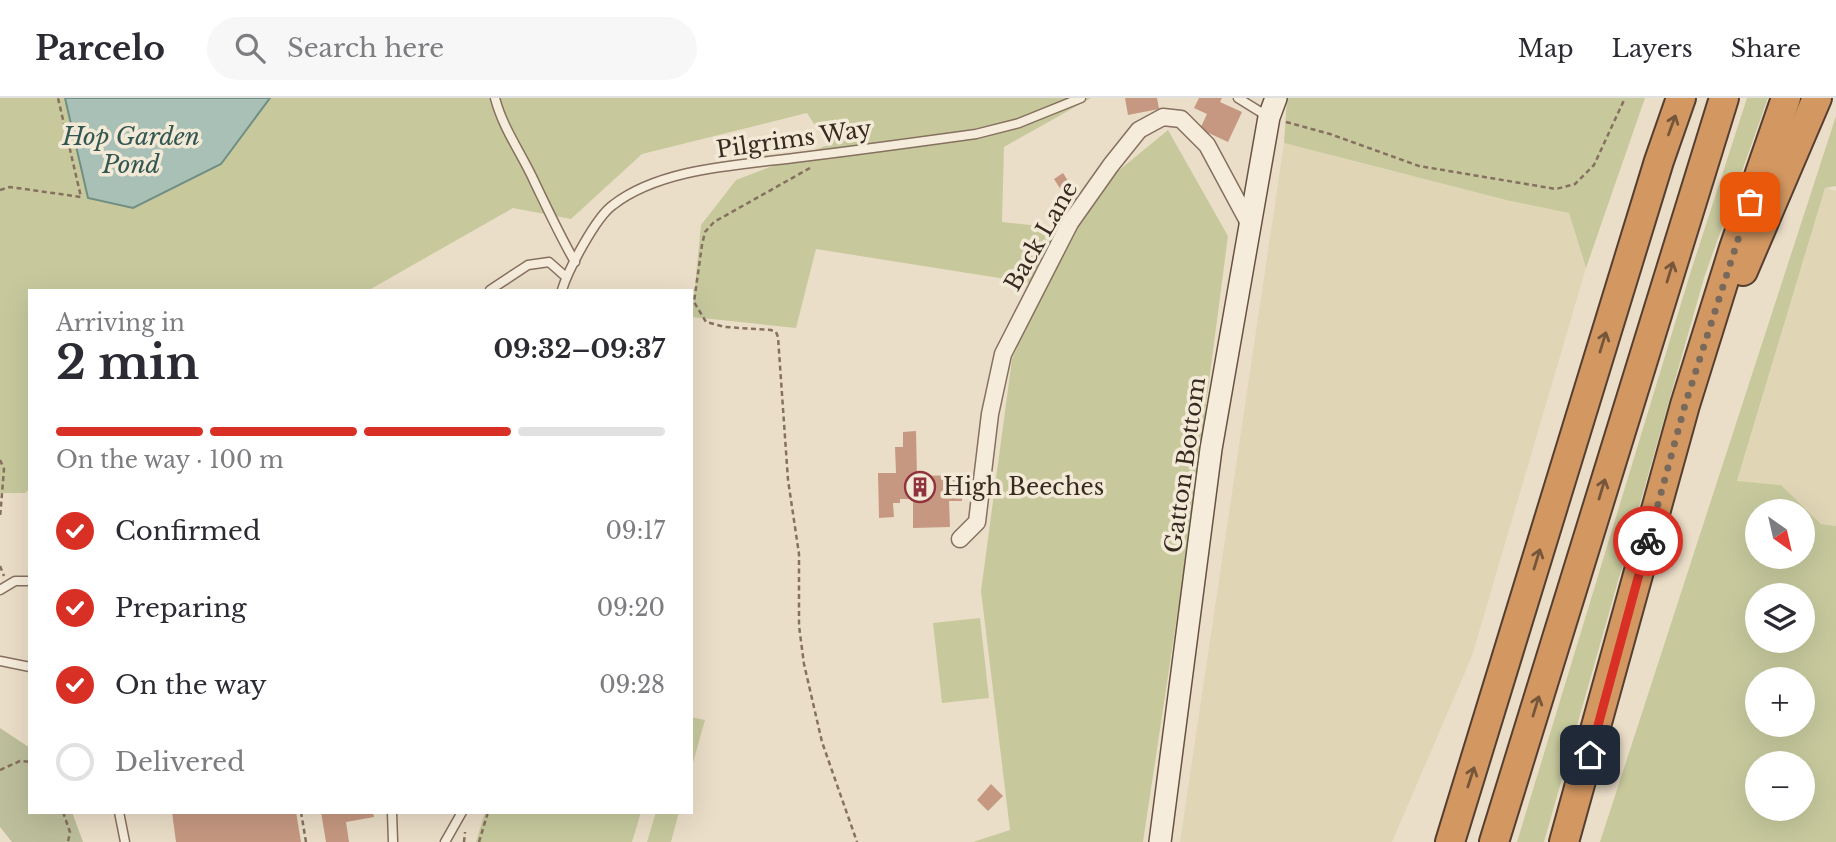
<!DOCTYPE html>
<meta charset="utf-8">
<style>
:root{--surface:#fff;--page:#f7f7f7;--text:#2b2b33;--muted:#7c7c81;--line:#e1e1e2;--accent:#d93025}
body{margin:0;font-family:"Libre Baskerville",serif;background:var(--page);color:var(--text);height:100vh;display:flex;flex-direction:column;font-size:26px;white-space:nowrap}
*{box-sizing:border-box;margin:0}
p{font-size:23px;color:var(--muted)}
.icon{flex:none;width:38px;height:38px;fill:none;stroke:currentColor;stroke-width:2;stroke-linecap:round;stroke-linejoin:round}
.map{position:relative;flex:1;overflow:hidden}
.sheet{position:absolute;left:28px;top:191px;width:665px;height:525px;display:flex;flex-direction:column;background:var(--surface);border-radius:0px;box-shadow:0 7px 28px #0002}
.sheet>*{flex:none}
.needle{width:46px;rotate:146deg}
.fabs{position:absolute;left:1745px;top:401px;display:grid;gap:14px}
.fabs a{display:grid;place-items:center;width:70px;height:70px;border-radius:50%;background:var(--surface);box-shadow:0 7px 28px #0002;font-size:35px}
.pin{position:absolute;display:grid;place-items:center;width:60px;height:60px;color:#fff;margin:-30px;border-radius:14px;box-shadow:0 4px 10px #0006}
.courier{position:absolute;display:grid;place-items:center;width:70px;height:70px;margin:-35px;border:5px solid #d93025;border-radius:50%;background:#fff;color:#222;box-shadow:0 2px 9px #0007}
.headline em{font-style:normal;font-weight:700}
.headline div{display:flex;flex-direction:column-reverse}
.headline{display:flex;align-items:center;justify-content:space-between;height:119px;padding:0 28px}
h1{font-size:46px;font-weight:700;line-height:52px}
.bar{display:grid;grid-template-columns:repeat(4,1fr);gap:10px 7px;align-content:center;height:84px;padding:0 28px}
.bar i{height:9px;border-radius:5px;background:var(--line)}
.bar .current{background:var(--accent)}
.bar p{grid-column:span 4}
ol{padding:0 28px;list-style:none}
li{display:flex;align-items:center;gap:21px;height:77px}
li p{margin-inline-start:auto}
li .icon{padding:7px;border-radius:50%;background:var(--accent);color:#fff;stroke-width:4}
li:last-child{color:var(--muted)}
li i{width:38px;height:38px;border:4px solid var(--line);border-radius:50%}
header{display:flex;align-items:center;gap:42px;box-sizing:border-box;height:98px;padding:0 35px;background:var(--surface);border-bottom:2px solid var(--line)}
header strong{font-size:33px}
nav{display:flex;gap:38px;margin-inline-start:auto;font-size:24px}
.search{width:490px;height:63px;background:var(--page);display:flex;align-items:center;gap:18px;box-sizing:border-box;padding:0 24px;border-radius:38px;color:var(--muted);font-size:26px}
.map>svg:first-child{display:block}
</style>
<header>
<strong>Parcelo</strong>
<div class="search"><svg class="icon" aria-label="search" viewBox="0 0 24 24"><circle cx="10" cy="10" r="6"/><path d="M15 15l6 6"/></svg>Search here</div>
<nav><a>Map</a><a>Layers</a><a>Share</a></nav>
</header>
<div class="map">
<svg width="1836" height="744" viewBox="0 0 1836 744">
<rect width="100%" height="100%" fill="#ebdec8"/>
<!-- farmland -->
<g fill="#e0d6b6">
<path d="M1284,45l226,58 59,12 17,55 -114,388 -80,186h-212z"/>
<path d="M1825,89l11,4v335l-15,-2 -40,-39 -44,-3z"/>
</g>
<!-- green -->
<g fill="#c7c99d" fill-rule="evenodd">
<path d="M0,0h1091l-87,49 -2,75 48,5 118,-97 60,106 -41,314 -44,292h-170l37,-12 -29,-239 31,-232 31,-74 -227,-36 -20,79 -104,-11 9,-92 35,-45 92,-35 -21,-32 -165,41 -71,65 -58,-11 -144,82h-339v198l-5,5h-25z"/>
<path d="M1287,0h358l-59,170 -17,-55 -59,-12 -226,-58z"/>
<path d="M1747,0h21l-64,180 -160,564h-27l173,-568z"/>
<path d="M1836,18v70l-11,2 -88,293 44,4 40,39 15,2v316h-236zM1757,413h45v45h-45zM1757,497h45v45h-45zM1757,581h45v45h-45zM1757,665h45v45h-45z"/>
<path d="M980,520l9,80 -47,5 -9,-80z"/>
<path d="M691,619l14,3 -14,50z"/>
<path d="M485,714h156l-9,30h-156z"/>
<path d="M656,714h23l-8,30h-24z"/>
</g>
<!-- cemetery -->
<path fill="#bdbe9b" d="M0,630l30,20v64h42l11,30h-71l-12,-15z"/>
<!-- water -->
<path fill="#a9c0b7" stroke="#708e84" stroke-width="2" d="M65,0h205l-49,66 -88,44 -45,-10z"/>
<!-- building -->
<g fill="#c69881">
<path d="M1125,0h32l2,11 -31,6z"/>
<path d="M1199,0h23l-2,4 22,10 -14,30 -28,-13 7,-15 -13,-6z"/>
<path d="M1063,75l9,14 -9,6 -9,-14z"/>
<path d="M916,333l1,45 45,-1v26h-13l1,26 -37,1v-29h-13v4h-7l1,14 -15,1 -1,-45h18l-1,-26h8v-15z"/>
<path d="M991,686l12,12 -15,15 -11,-11z"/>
<path d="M172,714h124l5,30h-125z"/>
<path d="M321,714h52l1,5 -28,5 3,20h-23z"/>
</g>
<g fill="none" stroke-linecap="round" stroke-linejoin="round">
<!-- lane casing -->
<g stroke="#86705f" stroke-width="11">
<g id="lane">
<path d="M495,0c8,31 27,56 40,85 13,27 25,53 40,79"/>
<path d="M1238,0l29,18"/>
<path d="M490,192l38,-25 21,-3 17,15"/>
<path d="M562,192c6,-20 34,-73 51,-85 49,-38 130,-40 189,-48 58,-7 116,-15 174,-23l43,-11 62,-25"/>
<path d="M0,492l15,-9h15"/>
<path d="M0,563l30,6"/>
<path d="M119,714l6,30"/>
<path d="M392,714l1,30"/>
<path d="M445,744l17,-30"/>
</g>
</g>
<!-- street casing -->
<g stroke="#86705f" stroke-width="19">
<path id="street" d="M960,441l17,-17 13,-108 13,-60 67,-131 41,-58 28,-35 24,-13 18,2 26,26 43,80"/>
</g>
<!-- secondary casing -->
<g stroke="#685242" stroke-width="24">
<path id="secondary" d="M1160,744l51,-393 58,-332 7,-19"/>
</g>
<!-- highway casing -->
<g stroke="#543f32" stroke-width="32">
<g id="highway">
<path d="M1743,173l74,-173"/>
<path d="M1450,744l209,-681 22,-63"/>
<path d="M1494,744l230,-744"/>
<path d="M1564,744l121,-437 49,-157 52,-150"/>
</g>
</g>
<!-- path -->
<g stroke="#86705f" stroke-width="2.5" stroke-dasharray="5 3.5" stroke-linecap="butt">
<path d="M1286,24l44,12 89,32 137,23 19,-5 19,-19 31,-67"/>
<path d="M810,70l-96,54 -9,10 -3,13 -8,57 12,20 19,5 46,3 5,2 2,5 10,143 11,74v72l5,38 18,78 35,100"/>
<path d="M0,92l10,-3 71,10 -23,-99"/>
<path d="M0,362l4,9 -4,49"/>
<path d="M0,468l4,10"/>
<path d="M0,672l20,-9 10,1"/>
<path d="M63,714l7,20 -2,10"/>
<path d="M301,714l5,30"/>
<path d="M464,744l1,-10"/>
<path d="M479,744l9,-30"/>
</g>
<!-- lane -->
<use href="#lane" stroke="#f6ecdb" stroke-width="8"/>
<!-- street -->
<use href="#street" stroke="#f6ecdb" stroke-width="16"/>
<!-- secondary -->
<use href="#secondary" stroke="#f6ecdb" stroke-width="21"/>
<!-- highway -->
<use href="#highway" stroke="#d39761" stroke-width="28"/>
</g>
<!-- one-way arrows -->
<defs><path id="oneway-shaft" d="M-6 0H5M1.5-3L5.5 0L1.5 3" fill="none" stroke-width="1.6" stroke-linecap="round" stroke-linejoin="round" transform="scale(1.75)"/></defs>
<g stroke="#76563b">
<use href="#oneway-shaft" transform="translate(1672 27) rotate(-70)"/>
<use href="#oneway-shaft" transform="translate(1670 174) rotate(-73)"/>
<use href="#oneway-shaft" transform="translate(1603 244) rotate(-73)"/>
<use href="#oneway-shaft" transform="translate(1602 391) rotate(-73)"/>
<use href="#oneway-shaft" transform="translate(1537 461) rotate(-73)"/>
<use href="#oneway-shaft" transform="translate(1536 608) rotate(-73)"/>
<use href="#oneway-shaft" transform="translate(1471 679) rotate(-72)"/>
</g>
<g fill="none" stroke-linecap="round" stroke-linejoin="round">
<!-- done -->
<path stroke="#77695b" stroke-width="7" stroke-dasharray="0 12.6" d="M1648,443l37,-136 65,-203"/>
<!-- route -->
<path stroke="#d93025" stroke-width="9" d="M1590,657l58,-214"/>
</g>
<!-- icons -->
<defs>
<g id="building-ring" transform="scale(1.575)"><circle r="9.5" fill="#f3e9d7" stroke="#90333c" stroke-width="1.5"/><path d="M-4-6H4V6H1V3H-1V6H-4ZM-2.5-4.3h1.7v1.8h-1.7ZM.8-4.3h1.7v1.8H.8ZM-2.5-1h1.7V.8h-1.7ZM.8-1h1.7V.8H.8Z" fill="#90333c"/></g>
</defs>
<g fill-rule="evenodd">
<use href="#building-ring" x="920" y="389"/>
</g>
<g text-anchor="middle" stroke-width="7" stroke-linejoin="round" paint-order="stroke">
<!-- street labels -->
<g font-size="23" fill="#382a21" stroke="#f3e9d7">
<text transform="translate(794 41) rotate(-8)" y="8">Pilgrims Way</text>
<text transform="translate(1041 138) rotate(-60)" y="8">Back Lane</text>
<text transform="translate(1185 367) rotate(-82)" y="8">Gatton Bottom</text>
</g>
<!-- poi labels -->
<g font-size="23" fill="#382a21" stroke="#f3e9d7" text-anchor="start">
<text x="943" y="397">High Beeches</text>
</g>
<!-- water labels -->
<g font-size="24" font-style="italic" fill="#325651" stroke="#f3e9d7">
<text x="131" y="47">Hop Garden<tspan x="131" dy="28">Pond</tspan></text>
</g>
</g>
</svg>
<div class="fabs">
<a><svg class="needle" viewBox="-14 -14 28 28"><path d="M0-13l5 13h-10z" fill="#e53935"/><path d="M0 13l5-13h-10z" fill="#7c7c81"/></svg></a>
<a><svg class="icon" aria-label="layers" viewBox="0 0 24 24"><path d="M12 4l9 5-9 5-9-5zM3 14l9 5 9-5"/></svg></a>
<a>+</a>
<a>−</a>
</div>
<div class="pin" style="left:1750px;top:104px;background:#ea580c"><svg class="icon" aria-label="bag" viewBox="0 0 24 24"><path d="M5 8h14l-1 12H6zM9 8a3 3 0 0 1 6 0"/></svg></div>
<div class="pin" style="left:1590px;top:657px;background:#1f2937"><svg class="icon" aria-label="home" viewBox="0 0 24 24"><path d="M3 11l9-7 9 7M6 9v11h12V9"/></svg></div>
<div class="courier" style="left:1648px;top:443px"><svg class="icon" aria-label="bike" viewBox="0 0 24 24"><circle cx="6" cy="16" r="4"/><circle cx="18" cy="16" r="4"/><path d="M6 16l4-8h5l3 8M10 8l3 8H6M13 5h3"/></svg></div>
<section class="sheet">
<div class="headline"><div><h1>2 min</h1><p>Arriving in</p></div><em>09:32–09:37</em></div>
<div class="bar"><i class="current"></i><i class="current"></i><i class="current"></i><i></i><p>On the way · 100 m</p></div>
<ol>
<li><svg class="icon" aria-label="check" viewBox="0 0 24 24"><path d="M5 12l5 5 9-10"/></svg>Confirmed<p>09:17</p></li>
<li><svg class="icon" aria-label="check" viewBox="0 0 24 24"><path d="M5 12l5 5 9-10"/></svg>Preparing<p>09:20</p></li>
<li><svg class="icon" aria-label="check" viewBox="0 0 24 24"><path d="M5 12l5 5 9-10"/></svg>On the way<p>09:28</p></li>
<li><i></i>Delivered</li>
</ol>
</section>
</div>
